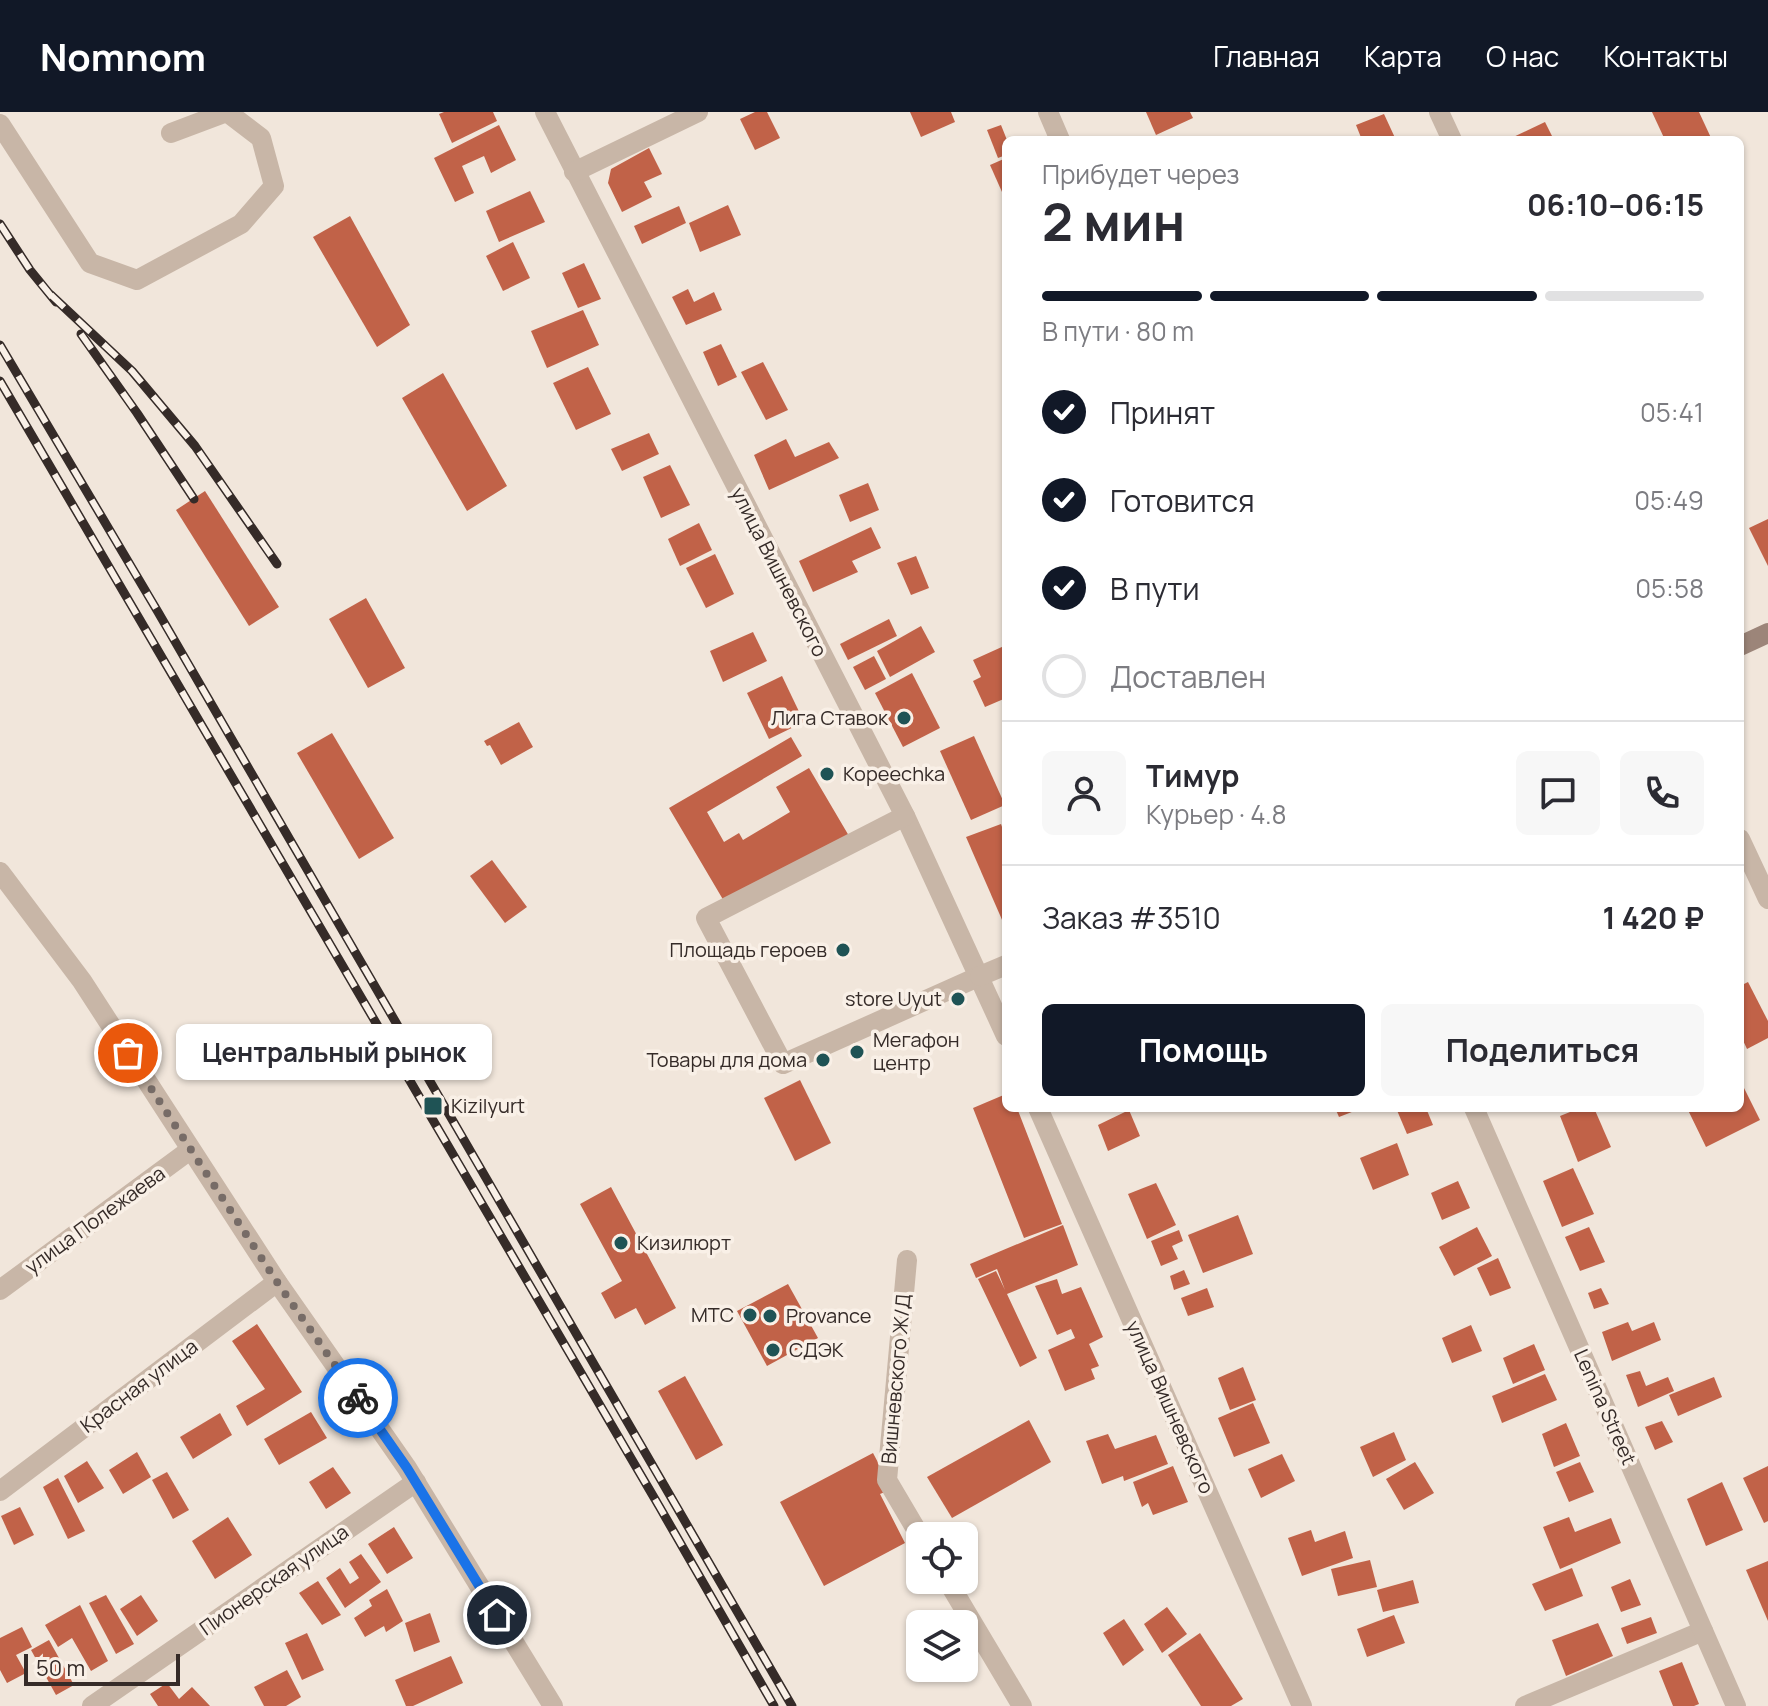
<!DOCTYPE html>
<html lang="ru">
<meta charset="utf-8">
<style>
:root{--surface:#fff;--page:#f7f7f7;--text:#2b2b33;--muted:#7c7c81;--line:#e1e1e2;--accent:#111827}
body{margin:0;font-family:Manrope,sans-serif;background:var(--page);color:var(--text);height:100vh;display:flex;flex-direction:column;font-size:30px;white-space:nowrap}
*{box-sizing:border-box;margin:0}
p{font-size:26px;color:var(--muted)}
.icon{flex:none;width:44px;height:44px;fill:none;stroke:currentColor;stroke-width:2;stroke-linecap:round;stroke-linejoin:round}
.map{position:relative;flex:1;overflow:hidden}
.panel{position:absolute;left:1002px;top:24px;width:742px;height:976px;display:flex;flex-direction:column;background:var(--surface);border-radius:12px;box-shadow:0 2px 6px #0004}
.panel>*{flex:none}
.tools{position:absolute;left:906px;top:1410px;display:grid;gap:16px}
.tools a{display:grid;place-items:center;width:72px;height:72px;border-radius:12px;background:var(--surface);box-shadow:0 2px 6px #0004;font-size:40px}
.scale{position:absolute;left:24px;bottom:20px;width:156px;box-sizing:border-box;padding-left:8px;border:4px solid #352b28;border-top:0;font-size:22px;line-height:28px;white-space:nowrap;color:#352b28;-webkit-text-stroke:6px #f9f0e7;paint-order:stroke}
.pin{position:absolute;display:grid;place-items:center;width:68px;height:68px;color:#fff;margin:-34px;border:4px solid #fff;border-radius:50%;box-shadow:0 2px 8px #0007}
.courier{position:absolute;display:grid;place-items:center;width:80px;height:80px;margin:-40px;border:6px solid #1a73e8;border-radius:50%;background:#fff;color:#222;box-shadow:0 2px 10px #0007}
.bubble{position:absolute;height:56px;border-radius:12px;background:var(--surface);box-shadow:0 2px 6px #0004;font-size:26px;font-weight:700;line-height:56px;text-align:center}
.summary em{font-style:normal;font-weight:700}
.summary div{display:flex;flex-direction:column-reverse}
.summary{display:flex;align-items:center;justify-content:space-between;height:136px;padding:0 40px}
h1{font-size:52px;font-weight:700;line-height:60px}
.bar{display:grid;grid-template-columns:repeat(4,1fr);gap:12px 8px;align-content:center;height:96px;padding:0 40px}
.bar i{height:10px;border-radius:6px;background:var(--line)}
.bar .current{background:var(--accent)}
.bar p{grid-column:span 4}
.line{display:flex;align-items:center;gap:20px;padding:0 40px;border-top:2px solid var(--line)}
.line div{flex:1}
.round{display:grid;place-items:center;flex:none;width:84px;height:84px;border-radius:12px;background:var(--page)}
ol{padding:0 40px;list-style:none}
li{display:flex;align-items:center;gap:24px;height:88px}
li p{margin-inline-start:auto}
li .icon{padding:8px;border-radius:50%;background:var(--accent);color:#fff;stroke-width:4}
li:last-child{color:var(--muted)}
li i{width:44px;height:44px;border:4px solid var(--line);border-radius:50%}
.button{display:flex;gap:16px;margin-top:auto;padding:16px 40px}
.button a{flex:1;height:92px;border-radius:12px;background:var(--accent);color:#fff;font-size:32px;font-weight:700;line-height:92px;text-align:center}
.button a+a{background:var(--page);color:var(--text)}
header{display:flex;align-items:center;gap:48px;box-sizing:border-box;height:112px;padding:0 40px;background:var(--accent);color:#fff}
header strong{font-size:38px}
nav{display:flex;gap:44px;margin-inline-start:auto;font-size:28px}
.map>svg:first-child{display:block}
</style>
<header>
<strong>Nomnom</strong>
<nav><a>Главная</a><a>Карта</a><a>О нас</a><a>Контакты</a></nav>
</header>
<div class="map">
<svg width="1768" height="1594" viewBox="0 0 1768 1594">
<rect width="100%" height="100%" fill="#f1e6db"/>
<!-- building -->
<g fill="#c16248">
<path d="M444,0h49l4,9 -45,22 -13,-29z"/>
<path d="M755,0h12l13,26 -25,12 -15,-31z"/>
<path d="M910,0h41l4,10 -34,15z"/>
<path d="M1146,0h44l3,6 -37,17z"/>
<path d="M1652,0h47l13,28h-47z"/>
<path d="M1384,2l12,26h-34l-6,-15z"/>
<path d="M1545,10l9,18h-47z"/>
<path d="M499,13l17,35 -25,13 -7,-17 -22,10 12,27 -19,9 -21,-44z"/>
<path d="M1001,13l6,15 -1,15 -8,3 -11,-28z"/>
<path d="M649,36l13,26 -18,8 8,15 -30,15 -14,-29 3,-14z"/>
<path d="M1006,46v43l-16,-36z"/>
<path d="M530,79l15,31 -46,20 -13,-31z"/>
<path d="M728,93l13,30 -41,17 -11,-29z"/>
<path d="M679,94l7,17 -44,21 -8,-18z"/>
<path d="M350,104l60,109 -33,22 -64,-110z"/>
<path d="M513,130l17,36 -27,13 -17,-35z"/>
<path d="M584,151l17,36 -23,9 -16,-35z"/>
<path d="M688,177l6,13 20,-10 8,18 -36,15 -14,-28z"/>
<path d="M583,198l16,35 -52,23 -16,-37z"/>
<path d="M721,232l16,33 -19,9 -15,-34z"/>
<path d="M763,250l25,48 -22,10 -25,-48z"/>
<path d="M588,255l23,47 -35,16 -23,-47z"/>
<path d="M443,261l64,113 -40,25 -65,-113z"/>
<path d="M649,321l10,21 -37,17 -11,-22z"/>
<path d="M786,327l9,18 34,-15 10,16 -70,32 -15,-35z"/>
<path d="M670,353l20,40 -29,13 -18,-41z"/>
<path d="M868,371l11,27 -29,12 -11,-27z"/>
<path d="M205,379l74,116 -30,19 -73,-116z"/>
<path d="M1768,407v47l-19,-38z"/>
<path d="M699,411l13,27 -32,16 -12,-27z"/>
<path d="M871,415l10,21 -29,13 6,11 -45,20 -14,-31z"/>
<path d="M715,442l19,40 -28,14 -20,-40z"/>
<path d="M916,444l13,32 -18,7 -14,-32z"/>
<path d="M366,486l39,70 -37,20 -39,-69z"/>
<path d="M889,507l8,17 -49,24 -8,-16z"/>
<path d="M921,514l14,26 -45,25 -13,-26z"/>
<path d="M753,520l14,29 -44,21 -13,-31z"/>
<path d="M1004,534l2,5v47l-21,9 -12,-26 8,-4 -8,-17z"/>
<path d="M874,544l12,23 -21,11 -12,-23z"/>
<path d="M912,561l28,55 -37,19 -28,-54z"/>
<path d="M782,564l22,46 -35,17 -22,-46z"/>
<path d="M519,610l14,25 -32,18 -11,-20 -3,1 -3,-5z"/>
<path d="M332,621l62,105 -35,21 -62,-106z"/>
<path d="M974,624l31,69 -34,15 -31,-69z"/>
<path d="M791,625l11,19 -95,56 17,30 15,-9 4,7 47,-28 -14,-25 33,-19 40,68 -121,72 -59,-100z"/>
<path d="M1001,712l5,14v91l-40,-92z"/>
<path d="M492,748l35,47 -22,16 -35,-47z"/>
<path d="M1748,870l20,39v17l-21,11 -7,-15v-48z"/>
<path d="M800,968l31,63 -36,18 -31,-63z"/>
<path d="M1740,968l20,40 -54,27 -19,-39h53z"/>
<path d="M1006,982v14h11l45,116 -38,14 -51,-130z"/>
<path d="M1335,996h27l-23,9z"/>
<path d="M1396,996h30l7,17 -26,9z"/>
<path d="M1580,996h14l17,39 -33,15 -18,-46z"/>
<path d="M1129,998l11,26 -32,15 -10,-26z"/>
<path d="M1397,1031l12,32 -36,15 -13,-32z"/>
<path d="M1573,1056l21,46 -32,13 -19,-46z"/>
<path d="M1458,1069l12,27 -28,12 -11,-27z"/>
<path d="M1156,1071l20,42 -29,14 -19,-45z"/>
<path d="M611,1075l65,121 -31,17 -9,-17 -21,11 -14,-26 21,-12 -42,-77z"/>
<path d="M1238,1103l15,39 -50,19 -15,-38z"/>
<path d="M1063,1113l15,40 -71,29 30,64 -17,9 -42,-88 18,-8 9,19 -8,-21 -21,9 -6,-14z"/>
<path d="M1477,1115l15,29 -38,20 -15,-29z"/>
<path d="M1589,1115l16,35 -25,9 -15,-34z"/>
<path d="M1179,1118l4,11 -11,5 6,13 -17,7 -10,-25z"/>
<path d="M1498,1146l13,30 -21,8 -13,-28z"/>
<path d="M1184,1158l6,14 -16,6 -4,-14z"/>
<path d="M1057,1167l5,15 19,-7 22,50 -14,7 10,22 -8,3 4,10 -30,12 -17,-41 27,-12 -4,-9 -14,6 -22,-49z"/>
<path d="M788,1172l30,54 -51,28 -30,-55z"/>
<path d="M1207,1176l7,19 -26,9 -7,-18z"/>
<path d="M1601,1176l8,16 -15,5 -6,-16z"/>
<path d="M1628,1210l4,9 22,-9 7,18 -49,21 -10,-29z"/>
<path d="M257,1212l45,68 -55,34 -11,-20 29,-17 -33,-48z"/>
<path d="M1471,1213l11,26 -30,12 -10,-25z"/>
<path d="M1534,1232l11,26 -32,14 -10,-26z"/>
<path d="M1243,1255l13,33 -26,10 -12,-32z"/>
<path d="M1640,1259l6,15 22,-9 6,14 -36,16 -12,-32z"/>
<path d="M1545,1262l12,26 -55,23 -10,-27z"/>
<path d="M685,1264l38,69 -27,15 -38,-69z"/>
<path d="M1714,1265l8,20 -44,19 -9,-21z"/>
<path d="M1253,1291l17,40 -36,14 -16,-39z"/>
<path d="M311,1300l16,26 -48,27 -15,-26z"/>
<path d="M220,1301l12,22 -39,24 -13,-22z"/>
<path d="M1029,1308l22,42 -99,56 -25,-41z"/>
<path d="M1662,1309l11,21 -18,8 -10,-23z"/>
<path d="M1566,1311l14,33 -26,11 -12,-33z"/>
<path d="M1394,1320l12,28 -33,17 -13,-30z"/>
<path d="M1108,1322l7,15 41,-14 12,29 -44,17 -1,-5 -21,8 -16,-43z"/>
<path d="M137,1340l14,25 -28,17 -14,-24z"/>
<path d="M873,1341l19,36 -12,5 25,49 -81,43 -44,-84z"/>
<path d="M1282,1342l13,27 -34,17 -13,-29z"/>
<path d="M87,1349l17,27 -26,15 -14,-27z"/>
<path d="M1415,1350l19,31 -30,17 -18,-31z"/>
<path d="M1580,1350l14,30 -25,10 -13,-30z"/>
<path d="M1173,1354l15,36 -35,13 -5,-12 -6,4 -9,-25z"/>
<path d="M1768,1354v55l-4,2 -21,-45z"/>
<path d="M333,1355l18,26 -25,16 -17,-27z"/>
<path d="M167,1360l22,38 -16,9 -21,-39z"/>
<path d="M58,1366l27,53 -17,8 -25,-52z"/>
<path d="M1722,1370l21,48 -37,16 -19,-47z"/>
<path d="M20,1395l14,28 -20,10 -13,-29z"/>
<path d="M228,1405l24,38 -37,24 -23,-38z"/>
<path d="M1569,1405l6,15 36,-14 10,25 -61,26 -17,-42z"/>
<path d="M394,1415l19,31 -26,16 -19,-30z"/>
<path d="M1311,1418l4,12 30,-11 8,27 -51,18 -14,-38z"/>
<path d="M361,1442l20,28 -36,26 -19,-30 14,-10 10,16 9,-6 -10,-16z"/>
<path d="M1370,1448l7,27 -39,9 -7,-27z"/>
<path d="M1768,1449v60l-22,-51z"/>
<path d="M1572,1456l11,28 -38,15 -13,-27z"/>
<path d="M1630,1467l11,26 -20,7 -10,-25z"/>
<path d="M1413,1468l6,23 -36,9 -6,-22z"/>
<path d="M318,1469l23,34 -19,10 -23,-32z"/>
<path d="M387,1477l16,32 -17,11 -2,-6 -19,11 -11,-19 18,-12 -3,-6z"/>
<path d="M106,1483l28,49 -18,10 -27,-51z"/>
<path d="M141,1483l17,26 -21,15 -17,-27z"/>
<path d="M80,1493l28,56 -17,10 -19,-33 -14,9 -13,-22z"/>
<path d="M1167,1495l20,27 -25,19 -18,-29z"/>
<path d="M430,1501l10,29 -26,10 -9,-29z"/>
<path d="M1394,1503l11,28 -38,14 -10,-28z"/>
<path d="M1651,1505l6,16 -30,11 -6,-16z"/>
<path d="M1124,1507l20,31 -21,16 -20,-33z"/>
<path d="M1598,1511l15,33 -47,20 -14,-36z"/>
<path d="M22,1515l10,20 -16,8 10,18 -19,10 -7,-13v-32z"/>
<path d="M307,1521l17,37 -22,10 -17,-37z"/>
<path d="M1200,1521l43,66 -12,7h-30l-33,-51z"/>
<path d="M49,1528l25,45 -18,10 -25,-45z"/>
<path d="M451,1544l12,27 -50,23h-7l-11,-26z"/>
<path d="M1682,1550l17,42 -5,2h-21l-14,-35z"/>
<path d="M287,1558l14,27 -15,9h-22l-10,-19z"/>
<path d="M167,1571l12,16 13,-12 18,19h-52l-8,-12z"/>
</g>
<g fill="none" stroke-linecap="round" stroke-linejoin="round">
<!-- minor -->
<g stroke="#c8b6a7" stroke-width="20">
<path d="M545,0l360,704 101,220"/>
<path d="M1048,0l12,28"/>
<path d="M1439,0l13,28"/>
<path d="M0,12l90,139 47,17 104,-56 33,-38 -13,-48 -34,-26"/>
<path d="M171,21l56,-21"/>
<path d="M574,60l124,-60"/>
<path d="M905,704l-199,102 77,146 197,-88"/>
<path d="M1740,727l28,60"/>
<path d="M0,760l82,109 195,301 130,186 146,238"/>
<path d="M1038,996l264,598"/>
<path d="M907,1148l-20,220 33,56"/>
<path d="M0,1178l190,-140"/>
<path d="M0,1379l277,-209"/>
<path d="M947,1468l75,126"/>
<path d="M92,1594l324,-224"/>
<path d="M1525,1594l178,-75"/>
</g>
<!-- tertiary -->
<g stroke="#c8b6a7" stroke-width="20">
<path d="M980,864l26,-11"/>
<path d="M1474,996l262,598"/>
</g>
<!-- secondary -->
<path stroke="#9c8579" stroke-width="20" d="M1740,534l28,-13"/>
<!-- rail casing -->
<g stroke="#352b28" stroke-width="9">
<g id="rail">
<path d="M0,112l30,46 26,32"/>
<path d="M51,183l81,76 63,75 82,118"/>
<path d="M81,222l56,79 57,86"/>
<path d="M0,233l158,267 634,1094"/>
<path d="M0,269l659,1125 115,200"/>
</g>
</g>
<!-- rail -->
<use href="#rail" stroke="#f9f0e7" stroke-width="6" stroke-dasharray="18" stroke-linecap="butt"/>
</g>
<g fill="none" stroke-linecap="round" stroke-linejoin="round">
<!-- done -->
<path stroke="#776c67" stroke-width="8" stroke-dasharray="0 14.4" d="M128,941l149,229 81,116"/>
<!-- route -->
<path stroke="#1a73e8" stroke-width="10" d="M358,1286l49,70 90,147"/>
</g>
<!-- markers -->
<g fill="#1f5355" stroke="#f9f0e7" stroke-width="3">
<circle cx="904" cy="606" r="8"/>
<circle cx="827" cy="662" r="8"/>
<circle cx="843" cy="838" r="8"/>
<circle cx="958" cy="887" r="8"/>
<circle cx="857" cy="940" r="8"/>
<circle cx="823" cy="948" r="8"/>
<rect x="423" y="984" width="20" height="20" rx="4"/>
<circle cx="621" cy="1131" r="8"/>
<circle cx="750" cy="1203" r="8"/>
<circle cx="770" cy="1204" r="8"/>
<circle cx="773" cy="1238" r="8"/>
</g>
<g text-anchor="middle" stroke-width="7" stroke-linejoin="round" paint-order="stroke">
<!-- street labels -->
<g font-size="20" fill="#352b28" stroke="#f9f0e7">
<text transform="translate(779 460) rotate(63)" y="7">улица Вишневского</text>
<text transform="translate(95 1108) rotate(-36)" y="7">улица Полежаева</text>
<text transform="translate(896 1267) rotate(-85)" y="7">Вишневского Ж/Д</text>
<text transform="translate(139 1274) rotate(-37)" y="7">Красная улица</text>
<text transform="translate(1170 1295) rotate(66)" y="7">улица Вишневского</text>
<text transform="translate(1605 1295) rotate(66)" y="7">Lenina Street</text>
<text transform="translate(274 1468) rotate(-35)" y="7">Пионерская улица</text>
</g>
<!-- poi labels -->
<g font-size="20" fill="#352b28" stroke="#f9f0e7" text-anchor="start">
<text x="888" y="613" text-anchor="end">Лига Ставок</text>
<text x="843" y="669">Kopeechka</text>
<text x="827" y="845" text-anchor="end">Площадь героев</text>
<text x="942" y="894" text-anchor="end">store Uyut</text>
<text x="873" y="935">Мегафон<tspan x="873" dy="23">центр</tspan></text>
<text x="807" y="955" text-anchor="end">Товары для дома</text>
<text x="451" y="1001">Kizilyurt</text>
<text x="637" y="1138">Кизилюрт</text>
<text x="734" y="1210" text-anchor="end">МТС</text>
<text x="786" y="1211">Provance</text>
<text x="789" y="1245">СДЭК</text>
</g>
</g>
</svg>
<div class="tools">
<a><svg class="icon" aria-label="locate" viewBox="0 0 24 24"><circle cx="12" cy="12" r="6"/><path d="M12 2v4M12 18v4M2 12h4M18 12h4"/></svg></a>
<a><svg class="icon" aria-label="layers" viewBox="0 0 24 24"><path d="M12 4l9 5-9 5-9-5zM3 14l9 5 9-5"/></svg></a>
</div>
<div class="scale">50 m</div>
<div class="pin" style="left:128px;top:941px;background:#ea580c"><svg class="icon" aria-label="bag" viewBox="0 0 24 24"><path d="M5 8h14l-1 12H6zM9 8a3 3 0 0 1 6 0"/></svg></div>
<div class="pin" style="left:497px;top:1503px;background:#1f2937"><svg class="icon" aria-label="home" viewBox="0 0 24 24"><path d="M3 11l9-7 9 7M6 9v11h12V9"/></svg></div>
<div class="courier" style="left:358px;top:1286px"><svg class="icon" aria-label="bike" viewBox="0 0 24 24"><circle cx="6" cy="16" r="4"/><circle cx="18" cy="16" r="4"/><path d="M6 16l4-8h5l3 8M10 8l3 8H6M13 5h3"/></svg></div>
<div class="bubble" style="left:176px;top:912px;width:316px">Центральный рынок</div>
<section class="panel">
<div class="summary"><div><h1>2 мин</h1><p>Прибудет через</p></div><em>06:10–06:15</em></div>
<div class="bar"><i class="current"></i><i class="current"></i><i class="current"></i><i></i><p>В пути · 80 m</p></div>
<ol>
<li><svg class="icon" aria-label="check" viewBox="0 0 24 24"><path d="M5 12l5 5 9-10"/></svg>Принят<p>05:41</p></li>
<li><svg class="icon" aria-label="check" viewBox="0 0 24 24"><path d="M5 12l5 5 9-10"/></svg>Готовится<p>05:49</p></li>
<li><svg class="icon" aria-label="check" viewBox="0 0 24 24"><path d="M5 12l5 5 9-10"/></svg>В пути<p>05:58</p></li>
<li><i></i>Доставлен</li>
</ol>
<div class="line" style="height:144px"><a class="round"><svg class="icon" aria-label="person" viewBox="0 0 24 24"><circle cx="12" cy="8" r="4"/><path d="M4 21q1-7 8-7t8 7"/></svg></a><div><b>Тимур</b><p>Курьер · 4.8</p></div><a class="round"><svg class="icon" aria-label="chat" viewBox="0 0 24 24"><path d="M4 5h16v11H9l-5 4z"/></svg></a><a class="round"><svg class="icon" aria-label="phone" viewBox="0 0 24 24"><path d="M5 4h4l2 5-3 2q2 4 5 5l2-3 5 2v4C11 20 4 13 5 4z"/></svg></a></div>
<div class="line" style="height:104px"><div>Заказ #3510</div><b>1 420 ₽</b></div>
<div class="button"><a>Помощь</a><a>Поделиться</a></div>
</section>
</div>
